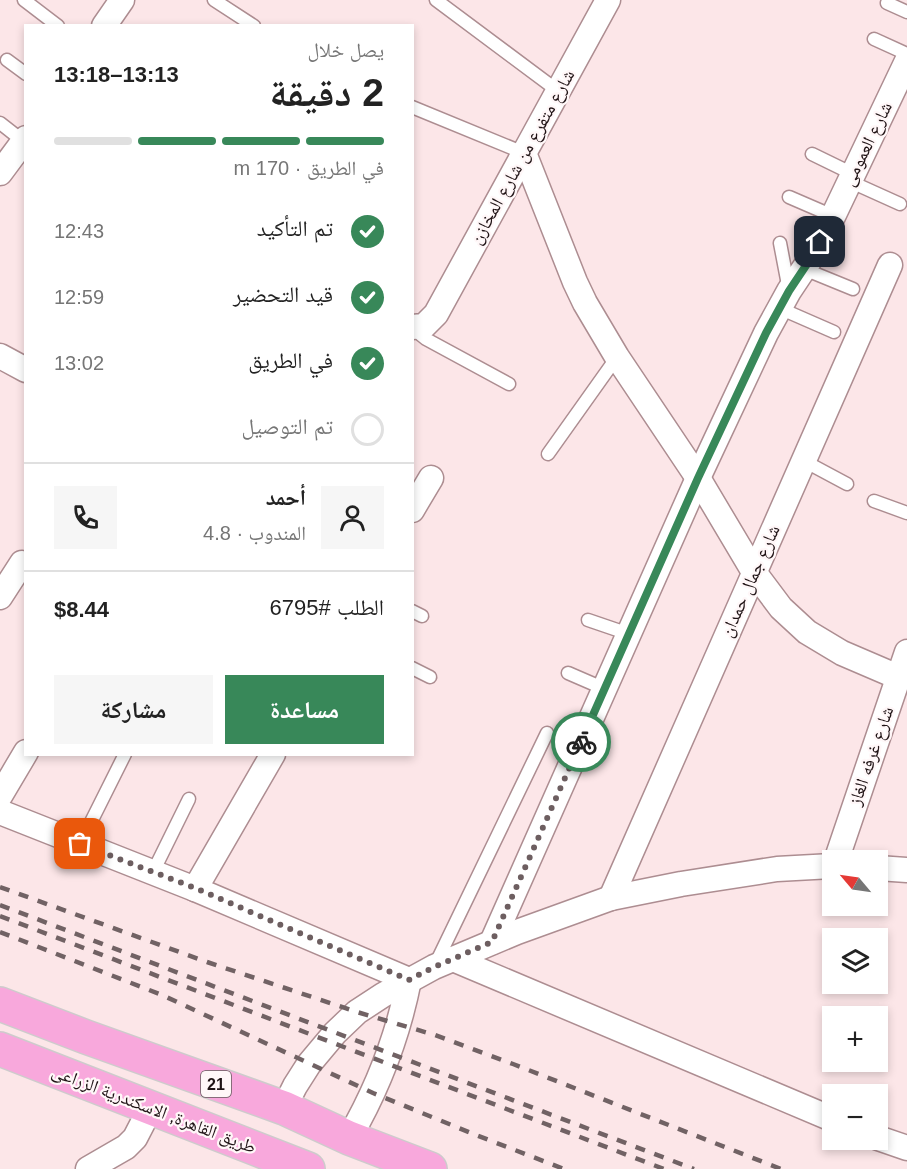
<!DOCTYPE html>
<html lang="ar">
<meta charset="utf-8">
<style>
:root{--surface:#fff;--page:#f6f6f6;--text:#222;--muted:#767676;--line:#e0e0e0;--accent:#388859}
body{margin:0;font-family:Helvetica,"Noto Naskh Arabic",sans-serif;background:var(--page);color:var(--text);direction:rtl;height:100vh;display:flex;flex-direction:column;font-size:22px;white-space:nowrap}
*{box-sizing:border-box;margin:0}
p{font-size:20px;color:var(--muted)}
.icon{flex:none;width:33px;height:33px;fill:none;stroke:currentColor;stroke-width:2;stroke-linecap:round;stroke-linejoin:round}
.map{position:relative;flex:1;overflow:hidden;direction:ltr}
.drawer{position:absolute;left:24px;top:24px;width:390px;height:732px;display:flex;flex-direction:column;background:var(--surface);border-radius:0px;box-shadow:0 3px 9px #0003;direction:rtl}
.drawer>*{flex:none}
.needle{width:39px;rotate:299deg}
.fabs{position:absolute;left:822px;top:850px;display:grid;gap:12px}
.fabs a{display:grid;place-items:center;width:66px;height:66px;border-radius:0px;background:var(--surface);box-shadow:0 3px 9px #0003;font-size:30px}
.pin{position:absolute;display:grid;place-items:center;width:51px;height:51px;color:#fff;margin:-26px;border-radius:12px;box-shadow:0 3px 9px #0006}
.courier{position:absolute;display:grid;place-items:center;width:60px;height:60px;margin:-30px;border:4px solid #388859;border-radius:50%;background:#fff;color:#222;box-shadow:0 2px 8px #0007}
.summary em{font-style:normal;font-weight:700}
.summary div{display:flex;flex-direction:column-reverse}
.summary{display:flex;align-items:center;justify-content:space-between;height:102px;padding:0 30px}
h1{font-size:39px;font-weight:700;line-height:45px}
.bar{display:grid;grid-template-columns:repeat(4,1fr);gap:9px 6px;align-content:center;height:72px;padding:0 30px}
.bar i{height:8px;border-radius:4px;background:var(--line)}
.bar .on{background:var(--accent)}
.bar p{grid-column:span 4}
.line{display:flex;align-items:center;gap:15px;padding:0 30px;border-top:2px solid var(--line)}
.line div{flex:1}
.round{display:grid;place-items:center;flex:none;width:63px;height:63px;border-radius:0px;background:var(--page)}
ol{padding:0 30px;list-style:none}
li{display:flex;align-items:center;gap:18px;height:66px}
li p{margin-inline-start:auto}
li .icon{padding:6px;border-radius:50%;background:var(--accent);color:#fff;stroke-width:4}
li:last-child{color:var(--muted)}
li i{width:33px;height:33px;border:3px solid var(--line);border-radius:50%}
.cta{display:flex;gap:12px;margin-top:auto;padding:12px 30px}
.cta a{flex:1;height:69px;border-radius:0px;background:var(--accent);color:#fff;font-size:24px;font-weight:700;line-height:69px;text-align:center}
.cta a+a{background:var(--page);color:var(--text)}
.map>svg:first-child{display:block}
</style>
<div class="map">
<svg width="907" height="1169" viewBox="0 0 907 1169">
<rect width="100%" height="100%" fill="#fce6e8"/>
<g fill="none" stroke-linecap="round" stroke-linejoin="round">
<!-- lane casing -->
<g stroke="#ad8d91" stroke-width="15">
<g id="lane">
<path d="M24,0l34,26"/>
<path d="M214,0l40,26"/>
<path d="M436,0l122,91"/>
<path d="M887,3l20,9"/>
<path d="M874,39l33,15"/>
<path d="M7,60l19,14"/>
<path d="M412,107l112,46"/>
<path d="M0,123l23,18"/>
<path d="M812,154l41,20"/>
<path d="M849,181l51,23"/>
<path d="M789,197l44,19"/>
<path d="M780,243l9,47"/>
<path d="M804,269l49,20"/>
<path d="M779,308l55,24"/>
<path d="M424,326l-3,9 5,4 83,45"/>
<path d="M548,454l69,-97"/>
<path d="M804,461l43,23"/>
<path d="M874,501l33,12"/>
<path d="M412,611l10,5"/>
<path d="M588,620l41,14"/>
<path d="M412,668l18,9"/>
<path d="M568,673l37,16"/>
<path d="M80,844l45,-90"/>
<path d="M153,872l36,-73"/>
<path d="M436,963l111,-230"/>
</g>
</g>
<!-- street casing -->
<g stroke="#ad8d91" stroke-width="27">
<g id="street">
<path d="M104,26l18,-26"/>
<path d="M524,153l51,129 10,21 32,54 81,121 56,94 27,36 26,24 35,21 56,24"/>
<path d="M0,173l26,-35"/>
<path d="M412,327l12,-1 12,-12 172,-314"/>
<path d="M0,356l26,14"/>
<path d="M412,510l19,-32"/>
<path d="M0,597l22,-34"/>
<path d="M0,796l26,-44"/>
<path d="M0,812l195,77 214,91"/>
<path d="M836,861l71,-209"/>
<path d="M878,868l29,2"/>
<path d="M195,889l78,-135"/>
<path d="M611,898l279,-633"/>
<path d="M492,942l206,-464 68,-145 23,-42 24,-36 14,-26 80,-168"/>
<path d="M453,959l379,160"/>
<path d="M284,1108l11,-22 14,-22 26,-31 22,-21 26,-17 51,-28 83,-35 94,-34 70,-14 96,-15 55,-3"/>
<path d="M349,1138c29,-50 49,-102 60,-158"/>
<path d="M878,1138l29,10"/>
<path d="M88,1169l38,-22 9,-9 16,-31"/>
</g>
</g>
<!-- highway casing -->
<g stroke="#cecbcc" stroke-width="36">
<g id="highway">
<path d="M0,1004l86,33 198,71 65,30 81,31"/>
<path d="M0,1049l308,120"/>
</g>
</g>
<!-- lane -->
<use href="#lane" stroke="#fff" stroke-width="12"/>
<!-- street -->
<use href="#street" stroke="#fff" stroke-width="24"/>
<!-- highway -->
<use href="#highway" stroke="#f8a8dc" stroke-width="33"/>
<!-- rail -->
<g stroke="#716264" stroke-width="4.5" stroke-dasharray="10 10" stroke-linecap="butt">
<path d="M0,887l207,75 150,50 78,23 78,29 268,105"/>
<path d="M0,905l694,264"/>
<path d="M0,916l664,253"/>
<path d="M0,932l162,63 211,98 103,42 88,34"/>
</g>
</g>
<g fill="none" stroke-linecap="round" stroke-linejoin="round">
<!-- done -->
<path stroke="#6d5e60" stroke-width="6" stroke-dasharray="0 10.8" d="M80,844l115,44 214,92 25,-13 58,-25 89,-200"/>
<!-- route -->
<path stroke="#388859" stroke-width="8" d="M581,742l117,-264 68,-145 23,-42 24,-36 7,-13"/>
</g>
<g text-anchor="middle" stroke-width="4.5" stroke-linejoin="round" paint-order="stroke">
<!-- shield labels -->
<rect fill="#fff7f8" stroke="#63585a" stroke-width="1.5" x="201" y="1071" width="30" height="26" rx="4.5"/>
<g font-size="16" font-weight="bold" fill="#201416">
<text x="216" y="1090">21</text>
</g>
<!-- street labels -->
<g font-size="18" fill="#201416" stroke="#fff7f8">
<text transform="translate(867 144) rotate(-64)" y="6">شارع العمومى</text>
<text transform="translate(522 157) rotate(-61)" y="6">شارع متفرع من شارع المخازن</text>
<text transform="translate(750 581) rotate(-66)" y="6">شارع جمال حمدان</text>
<text transform="translate(871 756) rotate(-71)" y="6">شارع غرفه الغاز</text>
<text transform="translate(154 1109) rotate(21)" y="6">طريق القاهرة, الاسكندرية الزراعى</text>
</g>
</g>
</svg>
<div class="fabs">
<a><svg class="needle" viewBox="-14 -14 28 28"><path d="M0-13l5 13h-10z" fill="#e53935"/><path d="M0 13l5-13h-10z" fill="#767676"/></svg></a>
<a><svg class="icon" aria-label="layers" viewBox="0 0 24 24"><path d="M12 4l9 5-9 5-9-5zM3 14l9 5 9-5"/></svg></a>
<a>+</a>
<a>−</a>
</div>
<div class="pin" style="left:80px;top:844px;background:#ea580c"><svg class="icon" aria-label="bag" viewBox="0 0 24 24"><path d="M5 8h14l-1 12H6zM9 8a3 3 0 0 1 6 0"/></svg></div>
<div class="pin" style="left:820px;top:242px;background:#1f2937"><svg class="icon" aria-label="home" viewBox="0 0 24 24"><path d="M3 11l9-7 9 7M6 9v11h12V9"/></svg></div>
<div class="courier" style="left:581px;top:742px"><svg class="icon" aria-label="bike" viewBox="0 0 24 24"><circle cx="6" cy="16" r="4"/><circle cx="18" cy="16" r="4"/><path d="M6 16l4-8h5l3 8M10 8l3 8H6M13 5h3"/></svg></div>
<section class="drawer">
<div class="summary"><div><h1>2 دقيقة</h1><p>يصل خلال</p></div><em>13:13–13:18</em></div>
<div class="bar"><i class="on"></i><i class="on"></i><i class="on"></i><i></i><p>في الطريق · 170 m</p></div>
<ol>
<li><svg class="icon" aria-label="check" viewBox="0 0 24 24"><path d="M5 12l5 5 9-10"/></svg>تم التأكيد<p>12:43</p></li>
<li><svg class="icon" aria-label="check" viewBox="0 0 24 24"><path d="M5 12l5 5 9-10"/></svg>قيد التحضير<p>12:59</p></li>
<li><svg class="icon" aria-label="check" viewBox="0 0 24 24"><path d="M5 12l5 5 9-10"/></svg>في الطريق<p>13:02</p></li>
<li><i></i>تم التوصيل</li>
</ol>
<div class="line" style="height:108px"><a class="round"><svg class="icon" aria-label="person" viewBox="0 0 24 24"><circle cx="12" cy="8" r="4"/><path d="M4 21q1-7 8-7t8 7"/></svg></a><div><b>أحمد</b><p>المندوب · 4.8</p></div><a class="round"><svg class="icon" aria-label="phone" viewBox="0 0 24 24"><path d="M5 4h4l2 5-3 2q2 4 5 5l2-3 5 2v4C11 20 4 13 5 4z"/></svg></a></div>
<div class="line" style="height:78px"><div>الطلب #6795</div><b>$8.44</b></div>
<div class="cta"><a>مساعدة</a><a>مشاركة</a></div>
</section>
</div>
